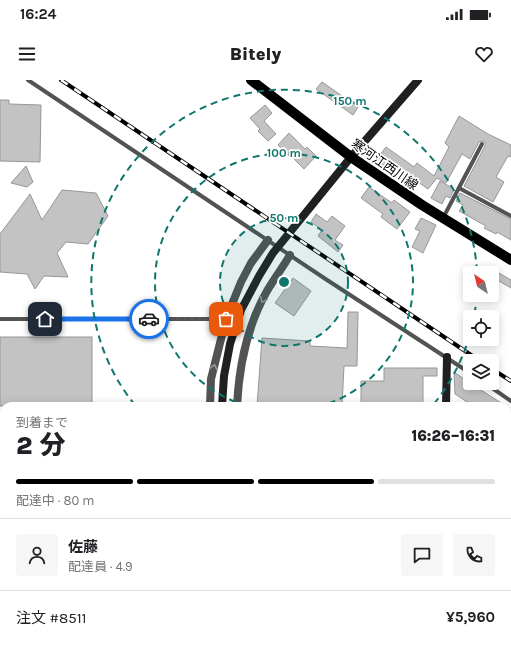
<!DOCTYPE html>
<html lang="ja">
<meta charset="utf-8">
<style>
:root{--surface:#fff;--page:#f6f6f6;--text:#202124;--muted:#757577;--line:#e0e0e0;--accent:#000}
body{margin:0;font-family:Karla,"Noto Sans JP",sans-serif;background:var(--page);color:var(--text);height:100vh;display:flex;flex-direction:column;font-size:15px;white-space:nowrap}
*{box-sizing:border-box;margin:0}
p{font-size:13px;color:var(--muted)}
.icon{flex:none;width:22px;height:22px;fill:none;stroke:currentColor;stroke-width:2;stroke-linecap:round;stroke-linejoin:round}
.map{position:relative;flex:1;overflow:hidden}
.details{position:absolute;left:0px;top:322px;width:511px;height:248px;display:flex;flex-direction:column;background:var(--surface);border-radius:12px 12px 0 0;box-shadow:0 2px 10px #0003}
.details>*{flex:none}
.needle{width:26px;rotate:325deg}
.tools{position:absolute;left:463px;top:186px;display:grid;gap:8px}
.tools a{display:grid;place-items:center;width:36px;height:36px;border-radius:4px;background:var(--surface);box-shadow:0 2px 10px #0003;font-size:20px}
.pin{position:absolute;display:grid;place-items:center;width:34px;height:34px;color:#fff;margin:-17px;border-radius:8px;box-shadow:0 2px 6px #0006}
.courier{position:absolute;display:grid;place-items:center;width:40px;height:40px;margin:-20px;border:3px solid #1a73e8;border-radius:50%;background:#fff;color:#222;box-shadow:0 1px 5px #0007}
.headline em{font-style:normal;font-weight:800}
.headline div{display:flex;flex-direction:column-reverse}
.headline{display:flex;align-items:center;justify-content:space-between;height:68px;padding:0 16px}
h1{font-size:26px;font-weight:800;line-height:30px}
.bar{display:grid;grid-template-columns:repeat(4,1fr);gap:6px 4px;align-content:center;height:48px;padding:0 16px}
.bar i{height:5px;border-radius:3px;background:var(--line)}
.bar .selected{background:var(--accent)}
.bar p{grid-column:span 4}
.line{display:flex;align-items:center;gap:10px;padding:0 16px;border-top:1px solid var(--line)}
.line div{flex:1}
.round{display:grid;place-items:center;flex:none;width:42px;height:42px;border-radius:4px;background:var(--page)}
.status{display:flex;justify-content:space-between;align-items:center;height:28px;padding:0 20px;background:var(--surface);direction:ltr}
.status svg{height:11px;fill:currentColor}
header{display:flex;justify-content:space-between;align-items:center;height:52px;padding:0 16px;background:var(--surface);font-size:18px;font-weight:800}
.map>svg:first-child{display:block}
</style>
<div class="status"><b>16:24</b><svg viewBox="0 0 49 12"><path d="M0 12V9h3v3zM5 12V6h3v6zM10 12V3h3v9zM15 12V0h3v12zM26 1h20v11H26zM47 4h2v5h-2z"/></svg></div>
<header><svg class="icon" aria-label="menu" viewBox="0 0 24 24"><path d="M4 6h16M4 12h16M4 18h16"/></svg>Bitely<svg class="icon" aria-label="heart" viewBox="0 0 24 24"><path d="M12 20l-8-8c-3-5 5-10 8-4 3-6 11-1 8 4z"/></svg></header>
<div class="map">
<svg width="511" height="570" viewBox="0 0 511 570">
<rect width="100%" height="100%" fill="#fff"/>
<!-- building -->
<g fill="#c3c3c3" stroke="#979797">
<path d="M322,2l36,25 -5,8 -37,-26z"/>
<path d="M0,20h9v4l32,1 -1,57 -40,-1z"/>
<path d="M265,25l7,8 -8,8 12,13 -8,7 -10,-10 2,-2 -10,-11z"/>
<path d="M459,36l29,18 23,11v12l-3,-1 -12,21 8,5 -11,20 -29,-16 21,-40v-4l-2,-1 -4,1 -9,17 -8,-5 -16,29 -9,-5 -9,11 -37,-26 -4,6 -11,-9 10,-13 28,20 3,-4 17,13 15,-29 -4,-4z"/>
<path d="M289,53l16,16 2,-2 9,9 -12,13 -12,-12 -1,1 -13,-13z"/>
<path d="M26,86l7,16 -6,5 -16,-4z"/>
<path d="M440,101l14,8 -4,9 -4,-2 -4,8 -11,-6z"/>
<path d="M369,107l23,16 2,-3 16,12 -13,17 -16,-12 2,-3 -22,-16z"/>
<path d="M62,110l34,3 12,23 -20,28 -22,-2 -9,11 11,24 -24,-1 -9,13 -8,-15 -27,-2v-38l30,-40 12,26z"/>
<path d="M460,113l51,26v21l-14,-8 -1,2 -12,-6 2,-2 -27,-15 4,-6 -7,-4z"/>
<path d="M316,134l11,8 5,-6 13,10 -10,14 8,5 -5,7 -20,-16 4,-6 -11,-8z"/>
<path d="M421,138l15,7 -13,28 -11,-6 8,-16 -5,-2z"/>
<path d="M492,189l19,11v8l-12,-7 -2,5 -5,-3z"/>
<path d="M293,198l18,13 -17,25 -19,-13z"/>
<path d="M348,232h10l-1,54h-13l-2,40h-85l5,-68 48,3v5l37,2z"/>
<rect x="0" y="257" width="92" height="69"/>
<path d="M384,288h53v8h-14v27h-62v-22h23z"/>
<path d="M454,292l16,11 36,23h-33l-18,-12z"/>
</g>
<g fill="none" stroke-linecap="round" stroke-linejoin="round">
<!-- lane -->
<g stroke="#535353" stroke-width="4">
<path d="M28,0l296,198 146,95"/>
<path d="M459,108l52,28"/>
<path d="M443,138l39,-74"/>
<path d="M0,239h226"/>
<path d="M485,303l26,18"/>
<path d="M142,570l1,-4"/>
</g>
<!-- street -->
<g stroke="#535353" stroke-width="8">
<path d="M210,326l1,-27 15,-60 15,-37 10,-19 17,-23"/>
<path d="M237,326c2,-40 10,-80 30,-115 7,-12 16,-24 23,-36"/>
</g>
<!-- secondary -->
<g stroke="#202020" stroke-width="8">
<path d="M222,326l2,-30 6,-32 11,-34 18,-34 14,-23 78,-96 67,-77"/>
<path d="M446,326l1,-49"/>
<path d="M223,570v-4"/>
<path d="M444,570v-4"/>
</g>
<!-- primary -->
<path stroke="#000" stroke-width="10" d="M251,0l100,77 71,48 89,55"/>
<!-- rail casing -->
<g stroke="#000" stroke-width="4">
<g id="rail">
<path d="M61,0l419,281"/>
<path d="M492,289l19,12"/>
</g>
</g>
<!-- rail -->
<use href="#rail" stroke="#fff" stroke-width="2.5" stroke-dasharray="8" stroke-linecap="butt"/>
</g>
<!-- one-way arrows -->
<defs><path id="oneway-chevron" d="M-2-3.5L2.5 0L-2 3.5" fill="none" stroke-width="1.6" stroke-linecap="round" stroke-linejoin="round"/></defs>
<g stroke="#989898">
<use href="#oneway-chevron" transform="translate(263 220) rotate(115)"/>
<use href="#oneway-chevron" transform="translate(214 287) rotate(-76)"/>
</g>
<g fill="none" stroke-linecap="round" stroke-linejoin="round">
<!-- done -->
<path stroke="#595959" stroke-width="4" stroke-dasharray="0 7.2" d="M149,239h77"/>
<!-- route -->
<path stroke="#1a73e8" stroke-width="5" d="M45,239h104"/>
</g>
<!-- distance rings -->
<circle cx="284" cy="202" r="64" fill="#0f766e" fill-opacity=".12"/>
<g fill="none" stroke="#0f766e" stroke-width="2" stroke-dasharray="7 5">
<circle cx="284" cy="202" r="64"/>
<path d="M247 326A129 129 0 1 1 321 326"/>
<path d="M477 215A193 193 0 0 1 474 236M470 254A193 193 0 0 1 433 325M135 325A193 193 0 1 1 477 192"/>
</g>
<g text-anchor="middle" stroke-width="3.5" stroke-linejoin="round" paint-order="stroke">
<!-- street labels -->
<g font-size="13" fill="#000" stroke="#fff">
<text transform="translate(385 84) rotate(35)" y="5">寒河江西川線</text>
</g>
</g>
<circle cx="284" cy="202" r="6" fill="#0f766e" stroke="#fff" stroke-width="2"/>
<g font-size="12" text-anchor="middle" font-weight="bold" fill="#0f766e" stroke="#fff" stroke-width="3.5" stroke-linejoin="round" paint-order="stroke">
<text x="350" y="25">150 m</text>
<text x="284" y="77">100 m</text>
<text x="284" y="142">50 m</text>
</g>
</svg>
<div class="tools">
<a><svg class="needle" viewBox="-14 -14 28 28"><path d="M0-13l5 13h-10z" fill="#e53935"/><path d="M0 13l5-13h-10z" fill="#757577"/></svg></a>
<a><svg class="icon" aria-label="locate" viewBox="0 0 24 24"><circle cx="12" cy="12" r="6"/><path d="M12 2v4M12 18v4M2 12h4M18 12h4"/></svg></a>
<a><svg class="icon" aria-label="layers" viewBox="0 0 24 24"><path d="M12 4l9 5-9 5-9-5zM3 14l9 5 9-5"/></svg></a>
</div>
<div class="pin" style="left:226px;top:239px;background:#ea580c"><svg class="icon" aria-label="bag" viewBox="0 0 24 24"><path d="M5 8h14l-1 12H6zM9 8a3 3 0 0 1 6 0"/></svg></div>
<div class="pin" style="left:45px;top:239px;background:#1f2937"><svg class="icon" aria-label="home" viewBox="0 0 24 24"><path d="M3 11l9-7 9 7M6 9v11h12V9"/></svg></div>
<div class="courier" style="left:149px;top:239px"><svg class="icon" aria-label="car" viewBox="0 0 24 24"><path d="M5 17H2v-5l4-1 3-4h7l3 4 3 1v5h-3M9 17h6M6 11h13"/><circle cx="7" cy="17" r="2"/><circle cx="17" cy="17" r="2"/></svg></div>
<section class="details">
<div class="headline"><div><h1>2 分</h1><p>到着まで</p></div><em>16:26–16:31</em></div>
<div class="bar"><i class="selected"></i><i class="selected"></i><i class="selected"></i><i></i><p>配達中 · 80 m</p></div>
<div class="line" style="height:72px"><a class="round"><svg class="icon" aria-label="person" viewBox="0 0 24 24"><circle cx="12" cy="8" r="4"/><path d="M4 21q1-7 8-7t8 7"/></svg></a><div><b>佐藤</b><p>配達員 · 4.9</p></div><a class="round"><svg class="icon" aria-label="chat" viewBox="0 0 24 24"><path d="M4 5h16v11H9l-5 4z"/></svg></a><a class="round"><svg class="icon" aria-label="phone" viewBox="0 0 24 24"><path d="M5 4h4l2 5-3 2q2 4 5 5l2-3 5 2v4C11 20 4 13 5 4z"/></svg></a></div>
<div class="line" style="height:52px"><div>注文 #8511</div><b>¥5,960</b></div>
</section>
</div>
